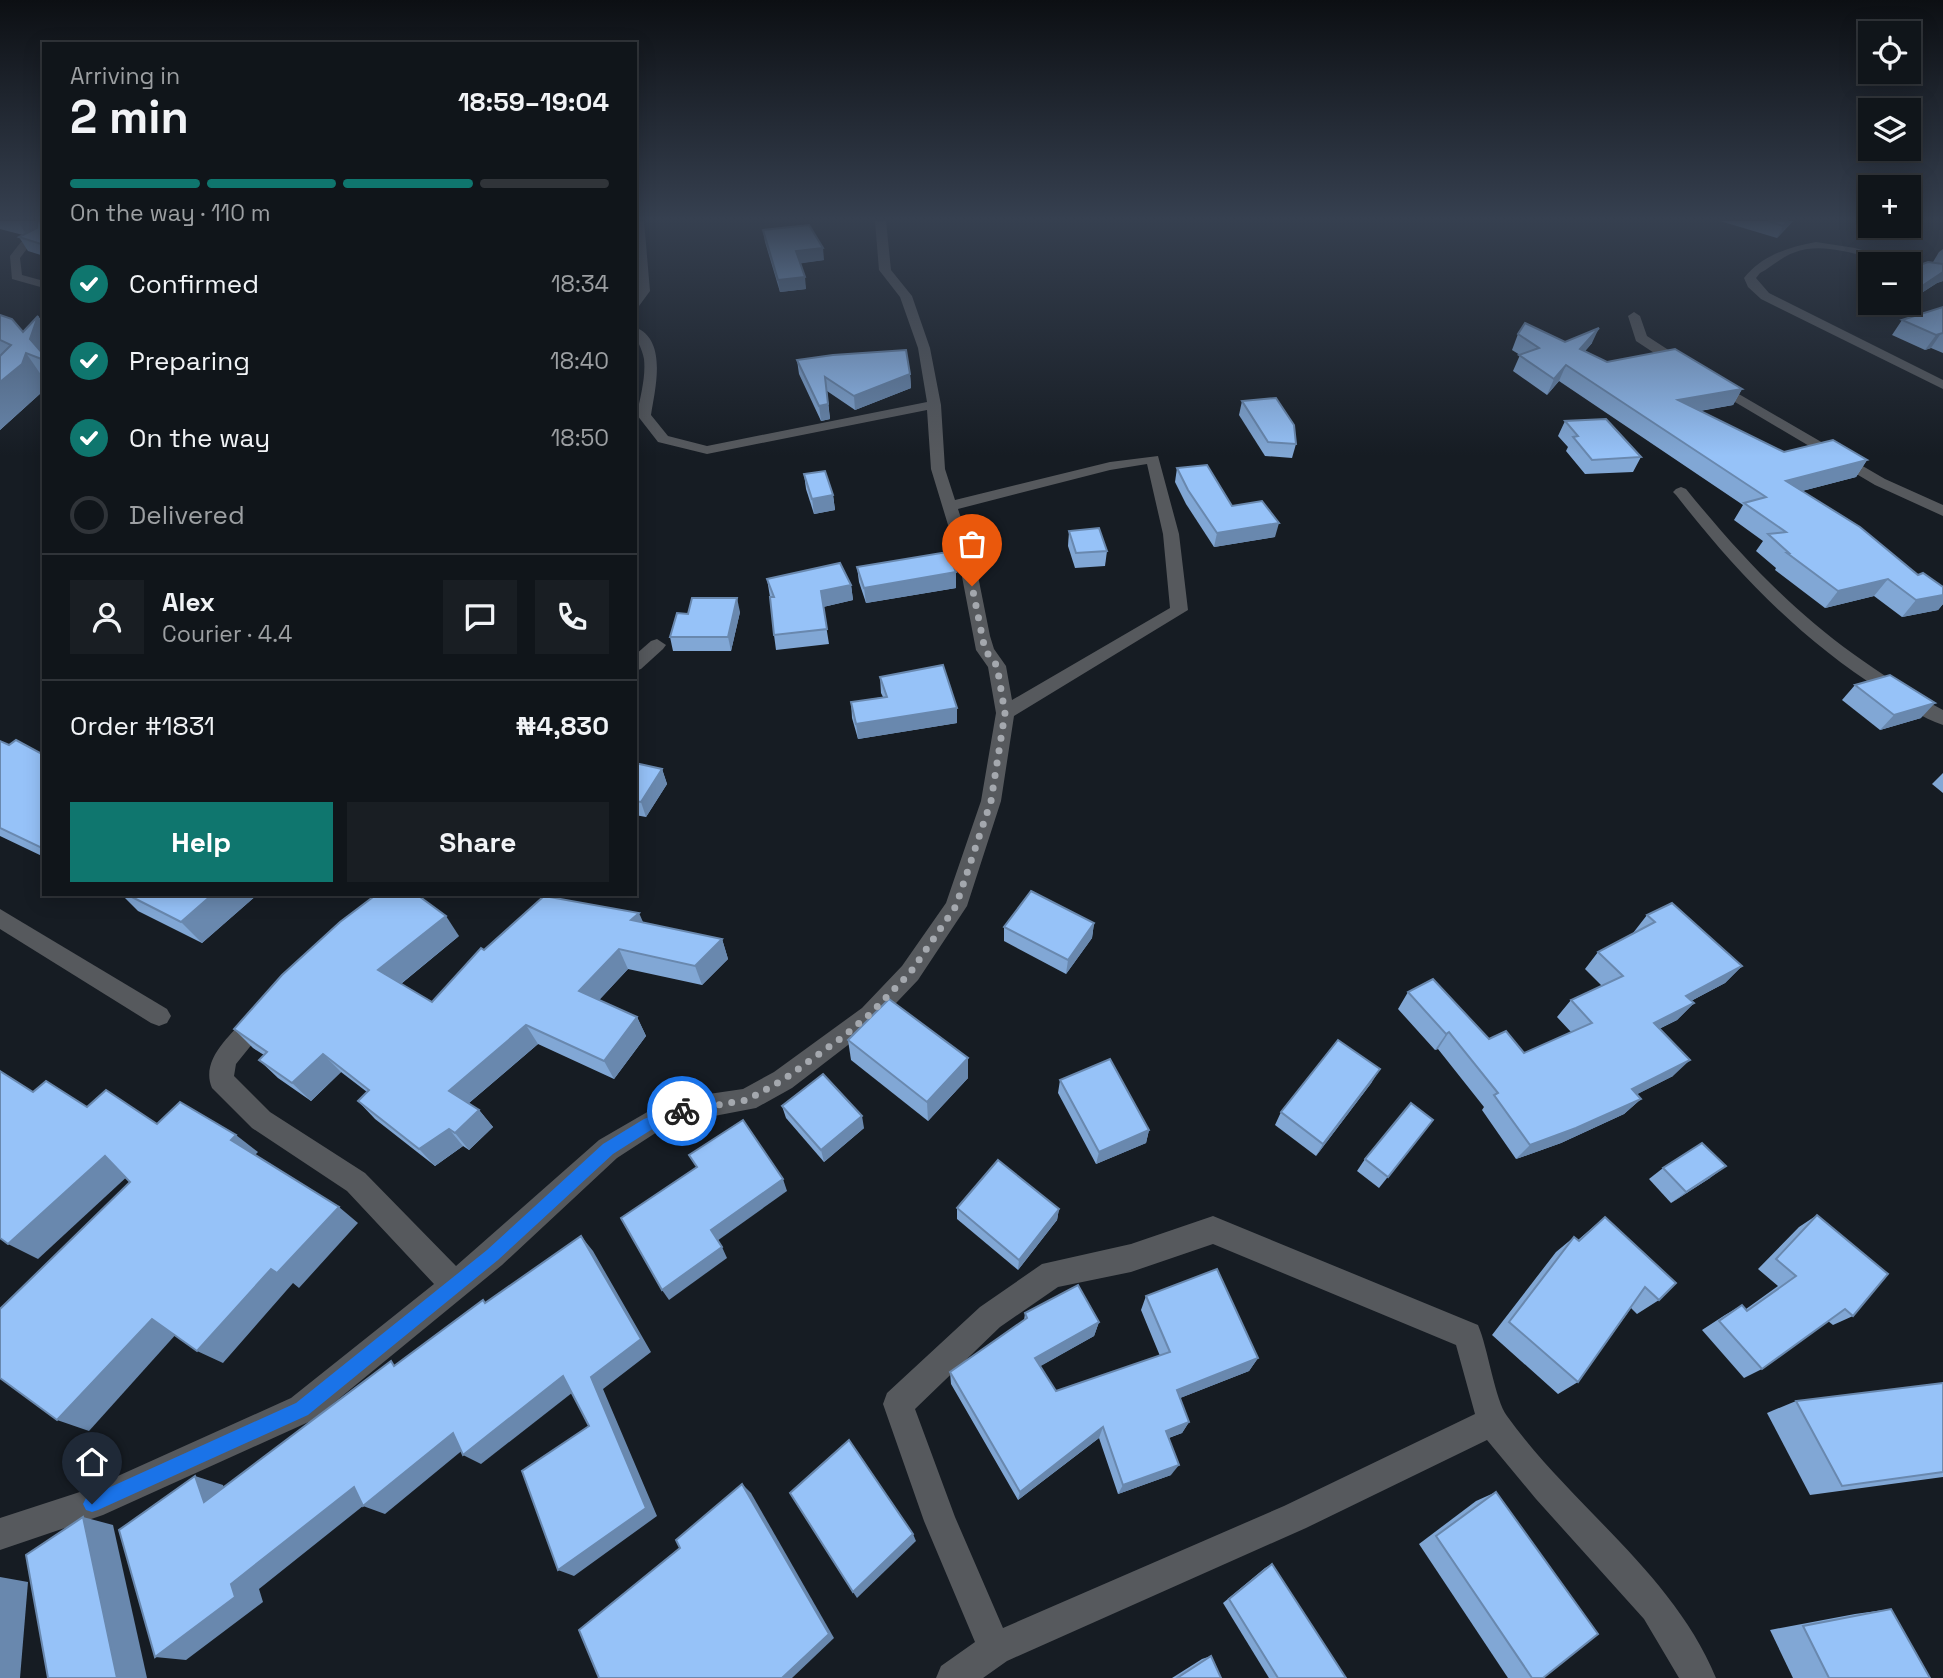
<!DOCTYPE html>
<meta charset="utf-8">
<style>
:root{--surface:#10151a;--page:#191e23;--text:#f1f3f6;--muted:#9c9fa2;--line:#303439;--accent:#0f766e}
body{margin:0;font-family:"Space Grotesk",sans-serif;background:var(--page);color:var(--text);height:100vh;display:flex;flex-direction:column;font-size:26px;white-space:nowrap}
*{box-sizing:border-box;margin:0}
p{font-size:23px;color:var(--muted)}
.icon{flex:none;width:38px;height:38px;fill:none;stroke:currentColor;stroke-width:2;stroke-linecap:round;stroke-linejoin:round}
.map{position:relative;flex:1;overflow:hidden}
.side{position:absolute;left:42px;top:42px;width:595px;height:854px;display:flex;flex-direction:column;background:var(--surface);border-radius:0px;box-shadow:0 4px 18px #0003,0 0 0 2px var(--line)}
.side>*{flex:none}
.fabs{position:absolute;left:1858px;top:21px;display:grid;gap:14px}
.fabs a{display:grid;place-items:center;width:63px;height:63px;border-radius:0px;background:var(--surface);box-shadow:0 4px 18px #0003,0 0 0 2px var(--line);font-size:35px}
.pin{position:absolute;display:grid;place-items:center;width:60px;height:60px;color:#fff;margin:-72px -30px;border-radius:50% 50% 50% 0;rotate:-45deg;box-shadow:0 0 7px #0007}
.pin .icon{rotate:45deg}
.courier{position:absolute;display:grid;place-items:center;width:70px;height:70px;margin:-35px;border:5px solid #1a73e8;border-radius:50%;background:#fff;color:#222;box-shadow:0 2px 9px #0007}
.head em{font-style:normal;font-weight:800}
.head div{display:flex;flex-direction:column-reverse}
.head{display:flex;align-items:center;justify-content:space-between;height:119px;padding:0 28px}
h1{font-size:46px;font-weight:800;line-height:52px}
.bar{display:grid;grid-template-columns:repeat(4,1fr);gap:10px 7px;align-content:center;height:84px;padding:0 28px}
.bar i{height:9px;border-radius:5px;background:var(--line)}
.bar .current{background:var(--accent)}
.bar p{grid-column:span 4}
.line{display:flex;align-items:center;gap:18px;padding:0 28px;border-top:2px solid var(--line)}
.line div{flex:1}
.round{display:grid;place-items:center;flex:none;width:74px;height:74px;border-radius:0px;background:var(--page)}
ol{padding:0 28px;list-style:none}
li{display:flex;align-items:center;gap:21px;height:77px}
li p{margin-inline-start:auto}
li .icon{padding:7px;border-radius:50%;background:var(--accent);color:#fff;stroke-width:4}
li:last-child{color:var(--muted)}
li i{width:38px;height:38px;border:4px solid var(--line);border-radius:50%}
.action{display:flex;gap:14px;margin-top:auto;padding:14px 28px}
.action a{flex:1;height:80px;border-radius:0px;background:var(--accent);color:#fff;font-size:28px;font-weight:800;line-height:80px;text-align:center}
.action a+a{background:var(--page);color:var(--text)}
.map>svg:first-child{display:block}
</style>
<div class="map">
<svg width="1943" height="1678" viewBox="0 0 1943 1678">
<rect width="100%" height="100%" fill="#161c23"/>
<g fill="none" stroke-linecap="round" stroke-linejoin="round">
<!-- minor -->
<g fill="#56595d" fill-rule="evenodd">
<path d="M635,221h9l6,70 -11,15 -4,1 3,-16z"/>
<path d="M875,221h11l5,49 21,26 18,52 11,57 4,64 10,31 155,-38 48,-6 21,78 9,76 -174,106 -13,85 -34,105 -49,74 -40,42 -86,66 -36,20 -68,13 -31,11 -40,26 -115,107 -189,155 -210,95 -103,35v-32l89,-29 202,-91 143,-114 -87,-93 -95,-63 -40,-40c-13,-30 23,-57 41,-77l8,-3 8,3 4,7 -37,46 -2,12 36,36 95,61 91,93 143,-126 50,-29 39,-14 55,-8 31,-17 88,-64 40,-42 44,-63 35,-102 15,-88 -8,-46 -12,-17 -17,-89 -28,-92 -4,-59 -220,44 -49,-12 -21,-27c3,-18 9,-37 7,-56 -2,-12 -9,-19 -9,-32 33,13 20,62 16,88l17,21 39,10 220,-44 -9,-54 -18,-51 -21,-27zM1147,464l16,70 7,74 -158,92 -6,-34 -12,-17 -4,-13 -15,-75 -17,-52 152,-39z"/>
<path d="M44,234v7l-15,5 -9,12 2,17 22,6v7l-32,-9 -2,-23 11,-14z"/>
<path d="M1816,242l39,6 58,16 -4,3v-3c-37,0 -79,-26 -116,-11 -11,4 -22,14 -33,20l-4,5 13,15 174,87v9l-182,-90 -13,-12 -4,-9c18,-23 45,-31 72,-36z"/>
<path d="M1634,312l6,4 7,20 43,28v6h-10l-44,-29 -8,-25z"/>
<path d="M1713,379l172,100 58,26v11l-68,-31 -167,-99 -2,-3z"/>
<path d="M1681,487l5,2c79,97 146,161 257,221v15c-21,-7 -43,-22 -61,-34 -83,-53 -146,-119 -206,-196l-3,-3 3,-3z"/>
<path d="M657,639l9,6 -3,4 -22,20 -6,2v-16l16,-14z"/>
<path d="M0,909l167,100 4,7 -4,7 -8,3 -8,-3 -151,-94z"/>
<path d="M1213,1216l265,109c10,23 17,75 29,91 65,91 166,157 209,262h-37l-35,-59 -108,-120 -49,-59 -181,88 -299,133 -24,17h-47l5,-12 34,-24 -51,-121 -41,-117 4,-11 93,-86 62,-43 89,-20zM1213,1244l243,101 19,69 -191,92 -281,122 -48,-111 -40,-108 85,-82 58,-40 73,-15z"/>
</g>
</g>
<!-- wall -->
<g fill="#81a7d5">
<path d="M0,221h44v35l-16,-5 -9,-14 4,-2 -23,-6z"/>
<path d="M1720,221h73l-16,17z"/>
<path d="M763,230l61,30 -24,3 6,26 -26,3 -15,-50z"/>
<path d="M1943,249v32l-6,2 -28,18v-32l24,-7 6,-10z"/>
<path d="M1943,307v46l-12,-5 -6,2 -33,-15 10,-15z"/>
<path d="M0,315l23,17 15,-16 6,8v62l-2,6 -42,38z"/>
<path d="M1518,334l47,8 27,1 -7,8 22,11 135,27 -9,16 -33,6 84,41 83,8 -11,17 -54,14 116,84 25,12v17l-5,6 -36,7 -28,-21 -49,12 -50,-38 1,-2 -20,-17 7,-10 -29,-21 9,-15 -184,-124 -12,14 -34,-24 7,-16 -8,-5z"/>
<path d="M797,360l113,14 1,14 -56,22 -28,-19 3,28 -9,2 -22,-47z"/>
<path d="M1242,401l54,43 -4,14 -27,-2 -26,-41z"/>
<path d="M1565,421l76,36 -8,15 -48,2 -19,-23 2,-4 -10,-11z"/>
<path d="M1177,468l98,69 -61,10 -28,-43 -11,-22z"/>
<path d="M804,474l29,21 2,15 -21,4 -8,-25z"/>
<path d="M1069,531l38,20 -2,15 -30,2 -7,-22z"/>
<path d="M857,567l99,21 -90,15 -7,-21z"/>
<path d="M767,579l84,6 2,15 -30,7 6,37 -53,6 -2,-15 -4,-38z"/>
<path d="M740,612l-9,39h-58l-3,-14z"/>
<path d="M880,677l77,46 -99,16 -6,-21 -1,-16 32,-5 -2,-4z"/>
<path d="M1855,685l66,33 -41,12 -38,-30z"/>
<path d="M0,741l9,4 35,10v102l-44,-21z"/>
<path d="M635,763l27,6 5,15 -21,33 -11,-2z"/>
<path d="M1943,773v20l-11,-9z"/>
<path d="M121,894h137l-56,49 -64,-32z"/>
<path d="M1647,915l95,51 -17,17 -34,18 3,2 -17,17 -18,9 14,47 -36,18 4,5 -17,15 -63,29 -45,16 -34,-49 2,-3 -46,-58 -3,1 -37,-41 10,-17 81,47 35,14 47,-21 -14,-15 14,-17 31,-14 -17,-17 13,-17 36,-19h-1z"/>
<path d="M644,923l78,16 6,20 -26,26 -74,-16 -29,31 38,17 9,19 -32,43 -76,-35 -69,59 10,7 14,17 -24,23 -6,-4 -28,20 -60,-47 -17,-18 9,-9 -26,-20 -30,29 -33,-23 -19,-18 5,-5 -11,-7 -19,-19 225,-93 -58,48 31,18 52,-52z"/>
<path d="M1094,923l-2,15 -26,36 -62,-33v-14z"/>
<path d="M848,1040l120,18v20l-40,43 -77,-61z"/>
<path d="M1060,1080l89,50 -3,13 -50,21 -38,-71z"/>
<path d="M1372,1082l-56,74 -41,-31 6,-13z"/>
<path d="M782,1106l82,22 -40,34 -38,-44z"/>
<path d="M1433,1120l-54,68 -22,-17 8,-12z"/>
<path d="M1663,1168l47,10 -39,25 -22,-24z"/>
<path d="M957,1208l102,1 -2,11 -39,50 -61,-51z"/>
<path d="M1817,1215l36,101 -20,9 -5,-4 -66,48 -18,9 -42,-48 23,-15 17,-10 4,4 32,-23 -20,-17 41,-42z"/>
<path d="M1605,1217l54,83 -22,14 -6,-6 -53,74 -20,12 -66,-59 64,-83 18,-15 4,3z"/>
<path d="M1146,1296l112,62 -9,13 -69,27 9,24 -7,11 -13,5 2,37 -53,19 -19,-56 -81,62 -67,-116 -1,-12 74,-51 1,-8 74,9 -5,14 -54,30 16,25 104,-35 -19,-46z"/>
<path d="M1943,1384v93l-133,18 -43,-82 29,-12z"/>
<path d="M1496,1492l47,186h-35l-89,-134 57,-43z"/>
<path d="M1272,1564l74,114h-77l-46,-75 42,-35z"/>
<path d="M1891,1609l39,69h-137l-23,-48 85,-16z"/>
<path d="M1211,1656l10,22h-49l30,-19z"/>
</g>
<!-- shaded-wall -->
<g fill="#6988ae">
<path d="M23,221h16l5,8 -16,8 -9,-14z"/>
<path d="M1787,221h6l-16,17 6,-12z"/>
<path d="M823,248l1,12 -27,4 -1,-13z"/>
<path d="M1943,272v9l-6,2 -28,18 7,-11z"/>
<path d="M805,277l1,12 -26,3 -2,-12z"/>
<path d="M38,316l6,8v36l-14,-21z"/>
<path d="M1599,328l-7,15 -19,22 7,-16z"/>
<path d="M1942,332l-11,16 -6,2 11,-15z"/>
<path d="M26,353l18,26v7l-2,6 -42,38v-48z"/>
<path d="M1566,365l-7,16 -12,14 7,-16z"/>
<path d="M910,374l1,14 -56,22 -1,-14z"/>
<path d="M1742,389l-9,16 -63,11 8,-16z"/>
<path d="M828,404l2,15 -9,2 -2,-15z"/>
<path d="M1867,460l-11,17 -81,21 11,-17z"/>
<path d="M833,495l2,15 -21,4 -2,-15z"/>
<path d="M1279,523l-4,14 -61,10 3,-14z"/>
<path d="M956,572v16l-90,15 -2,-15z"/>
<path d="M1888,579l-14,17 -49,12 13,-17z"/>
<path d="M851,585l2,15 -30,7 -2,-16z"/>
<path d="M1943,595v9l-5,6 -36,7 14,-17z"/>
<path d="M737,598l3,14 -9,39 -3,-14z"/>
<path d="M1935,703l-14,15 -41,12 14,-15z"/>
<path d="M957,708v15l-99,16 -2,-15z"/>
<path d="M662,769l5,15 -21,33 -5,-15z"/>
<path d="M213,894h45l-56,49 -21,-21z"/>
<path d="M639,913l9,20 -17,-13z"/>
<path d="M446,916l13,20 -66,54 -15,-20z"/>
<path d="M1094,923l-2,15 -26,36 2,-14z"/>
<path d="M722,939l6,20 -26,26 -7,-19z"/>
<path d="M619,949l9,20 -39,42 -10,-20z"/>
<path d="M1742,966l-17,17 -55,29 16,-16z"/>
<path d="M1694,1003l-17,17 -39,19 16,-16z"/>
<path d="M637,1017l9,19 -32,43 -10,-18z"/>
<path d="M526,1025l12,19 -75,64 -14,-17z"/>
<path d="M1449,1032l-11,17 -3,1 11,-16z"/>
<path d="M323,1054l18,18 -30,29 -19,-18z"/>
<path d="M968,1058v20l-40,43 -1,-19z"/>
<path d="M1690,1060l-17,16 -57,29 16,-16z"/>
<path d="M1380,1069l-8,13 -56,74 7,-12z"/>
<path d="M1641,1099l-17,15 -63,29 -45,16 14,-14z"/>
<path d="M479,1110l14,17 -24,23 -14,-17z"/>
<path d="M862,1116l2,12 -40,34 -3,-12z"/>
<path d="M449,1129l14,17 -28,20 -16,-17z"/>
<path d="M1149,1130l-3,13 -50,21 3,-12z"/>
<path d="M236,1135l22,17 -5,5 -22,-17z"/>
<path d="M105,1156l26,17 -93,86 -30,-15z"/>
<path d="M1726,1166l-16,12 -39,25 15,-11z"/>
<path d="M783,1179l4,12 -70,50 -6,-11z"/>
<path d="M339,1207l19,16 -59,65 -6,-5 -70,80 -26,-12 74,-82z"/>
<path d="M1059,1209l-2,11 -39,50 1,-10z"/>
<path d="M581,1236l12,15 58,101 -48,37 54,127 -83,60 -16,-6 88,-62 -55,-131z"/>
<path d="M722,1247l5,11 -58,42 -7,-10z"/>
<path d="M152,1319l26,13 -89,99 -32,-11z"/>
<path d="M1099,1322l-5,14 -62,35 3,-13z"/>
<path d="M1258,1358l-9,13 -79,31 7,-12z"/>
<path d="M563,1376l14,13 -96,75 -18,-9z"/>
<path d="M1189,1422l-7,11 -23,8 7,-10z"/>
<path d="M1103,1427l-4,11 -81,62 2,-8z"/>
<path d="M453,1433l17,11 -85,70 -22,-8 -104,83 4,13 -77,58 -31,-3 76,-73 123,-97z"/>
<path d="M1179,1465l-8,10 -53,19 5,-9z"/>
<path d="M195,1476l28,9 8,25 -27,-8z"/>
<path d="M742,1484l9,9 83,145 -42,40h-10z"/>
<path d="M83,1517l30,8 34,153h-30z"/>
<path d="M913,1534l3,7 -59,57 -4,-6z"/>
<path d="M0,1577l28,5 -8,96h-20z"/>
</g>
<!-- building -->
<g fill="#96c2f8" stroke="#6988ae" stroke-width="2">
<path d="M37,221h7v24l-25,-8 18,-9z"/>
<path d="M1768,221h19l-4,5z"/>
<path d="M809,225l14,23 -27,3 9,26 -27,3 -15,-50z"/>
<path d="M1928,262l15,2v8l-27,18 -7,-3v-18z"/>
<path d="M1943,307v26l-7,2 -34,-15z"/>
<path d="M0,315l12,4 11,13 15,-16 -8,23 14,16v5l-18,-7 -4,11 -22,18v-26l11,-11 -11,-5z"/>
<path d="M1525,323l40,19 34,-14 -19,21 27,13 68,-13 67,40 -64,11 106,52 49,-12 34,20 -81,21 74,46 58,48 5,-2 20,14v8l-27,5 -28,-21 -50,12 -51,-38h2l-21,-19 18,-2 -42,-29 22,-6 -200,-132 -12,14 -35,-24 20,-7 -21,-14z"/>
<path d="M906,350l4,24 -56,22 -29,-19 3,27 -9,2 -22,-46 36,-5z"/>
<path d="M1276,398l18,27 2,19 -28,-2 -26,-41z"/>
<path d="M1606,419l35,38 -49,3 -19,-23 5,-1 -13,-15z"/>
<path d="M1207,465l25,41 30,-5 17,22 -62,10 -29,-43 -11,-22z"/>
<path d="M825,471l8,24 -21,4 -8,-25z"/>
<path d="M1099,528l8,23 -31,2 -7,-22z"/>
<path d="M947,552l9,20 -92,16 -7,-21z"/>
<path d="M840,563l11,22 -30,6 6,38 -53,6 -4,-38h4l-7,-18z"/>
<path d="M692,598h45l-9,39h-58l7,-24 11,1z"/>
<path d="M943,665l14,43 -101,16 -5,-22 36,-5 -7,-20z"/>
<path d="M1890,675l45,28 -41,12 -39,-30z"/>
<path d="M16,740l28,15v94l-44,-21v-87l9,4z"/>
<path d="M635,763l27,6 -21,33 -6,-1z"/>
<path d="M1031,891l63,32 -26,37 -64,-33z"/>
<path d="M126,894h87l-32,28z"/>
<path d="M377,894h39l30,22 -68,54 54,32 49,-54 3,2 60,-54 95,17 -8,7 91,19 -27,27 -76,-17 -40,42 58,26 -33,44 -78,-36 -77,66 30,19 -24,23 -6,-4 -30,20 -61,-48 11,-11 -46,-36 -31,29 -33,-23 8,-8 -33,-23 48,-54 58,-53z"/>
<path d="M1672,903l70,63 -56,30 8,7 -40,20 36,37 -58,29 9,10 -65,29 -46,17 -36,-50 4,-2 -49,-61 -3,2 -38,-42 25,-13 56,60 17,-8 18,22 68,-30 -21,-23 52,-24 -25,-24 57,-30 -8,-7z"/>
<path d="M889,999l79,59 -41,44 -79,-62z"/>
<path d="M1338,1040l42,29 -57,75 -42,-32z"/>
<path d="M1110,1059l39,71 -50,22 -39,-72z"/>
<path d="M0,1071l33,21 13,-11 41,26 19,-17 51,34 23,-22 56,33 -5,5 108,67 -62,66 -6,-4 -74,82 -45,-32 -95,101 -57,-42v-69l130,-127 -25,-26 -97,88 -8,-6z"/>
<path d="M823,1074l39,42 -41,34 -39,-44z"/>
<path d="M1411,1103l22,17 -45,57 -23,-18z"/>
<path d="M743,1120l40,59 -72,51 11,17 -60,43 -41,-72 76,-51 -8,-12z"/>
<path d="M1702,1143l24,23 -40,26 -23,-24z"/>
<path d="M998,1160l61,49 -40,51 -62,-52z"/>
<path d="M1817,1215l71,59 -35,42 -8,-7 -83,60 -43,-48 23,-16 5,6 49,-35 -20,-17z"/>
<path d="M1605,1217l71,66 -17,17 -14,-13 -67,95 -69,-60 65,-85 5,4z"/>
<path d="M581,1236l60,103 -50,38 55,131 -88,62 -36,-99 67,-45 -26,-50 -100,79 -10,-22 -90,73 -9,-19 -123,97 4,13 -80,60 -36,-127 76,-54 9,26 187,-141 3,5 89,-66 2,3z"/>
<path d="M1217,1269l41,89 -81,32 12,32 -23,9 13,34 -56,20 -20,-58 -83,65 -70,-120 77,-54 -2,-5 53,-28 21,37 -64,36 21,33 114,-39 -24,-56z"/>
<path d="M1943,1383v89l-101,14 -46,-85z"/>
<path d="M849,1440l64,94 -60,58 -63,-99z"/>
<path d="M742,1484l87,150 -47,44h-183l-20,-48 101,-82 -4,-8z"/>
<path d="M1496,1492l102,142 -55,44h-11l-96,-142z"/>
<path d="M83,1517l34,161h-69l-22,-123z"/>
<path d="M1272,1564l74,114h-68l-49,-79z"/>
<path d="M1891,1609l39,69h-101l-26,-52z"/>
<path d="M1211,1656l10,22h-44z"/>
</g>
<!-- sky -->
<linearGradient id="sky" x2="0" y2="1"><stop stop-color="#0c0f13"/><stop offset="0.48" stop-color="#364050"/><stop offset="1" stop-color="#364050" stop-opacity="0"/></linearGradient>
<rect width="1943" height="456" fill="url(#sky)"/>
<!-- route -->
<path fill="#1a73e8" d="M682,1105l5,2v9l-33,12 -41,26 -115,106 -190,155 -210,95 -6,2 -6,-2 -3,-6 3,-6 210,-95 191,-153 116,-106 41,-25z"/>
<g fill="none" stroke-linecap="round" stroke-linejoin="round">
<!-- done -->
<path stroke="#a4a8ae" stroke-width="7" stroke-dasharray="0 12.6" d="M682,1111l65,-11 36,-20 61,-44 26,-22 40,-41 46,-67 35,-105 14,-88 -8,-47 -12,-16 -13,-64"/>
</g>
</svg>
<div class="fabs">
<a><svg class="icon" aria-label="locate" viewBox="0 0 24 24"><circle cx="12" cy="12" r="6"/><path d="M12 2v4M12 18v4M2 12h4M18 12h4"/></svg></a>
<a><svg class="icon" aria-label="layers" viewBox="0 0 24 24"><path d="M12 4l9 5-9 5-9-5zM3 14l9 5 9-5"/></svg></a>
<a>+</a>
<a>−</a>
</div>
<div class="pin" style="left:972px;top:586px;background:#ea580c"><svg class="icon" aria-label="bag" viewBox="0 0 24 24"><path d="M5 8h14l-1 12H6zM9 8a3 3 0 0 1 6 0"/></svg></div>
<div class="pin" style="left:92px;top:1504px;background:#1f2937"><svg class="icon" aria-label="home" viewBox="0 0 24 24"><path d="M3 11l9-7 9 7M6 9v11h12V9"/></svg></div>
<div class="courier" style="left:682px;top:1111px"><svg class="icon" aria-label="bike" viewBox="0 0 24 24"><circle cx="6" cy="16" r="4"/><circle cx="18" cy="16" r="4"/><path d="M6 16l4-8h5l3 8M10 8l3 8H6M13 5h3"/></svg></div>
<section class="side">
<div class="head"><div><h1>2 min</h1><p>Arriving in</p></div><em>18:59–19:04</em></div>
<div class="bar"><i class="current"></i><i class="current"></i><i class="current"></i><i></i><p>On the way · 110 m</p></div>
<ol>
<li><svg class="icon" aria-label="check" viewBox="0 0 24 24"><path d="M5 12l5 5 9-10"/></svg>Confirmed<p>18:34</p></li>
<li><svg class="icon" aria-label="check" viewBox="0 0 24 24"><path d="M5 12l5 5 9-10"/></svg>Preparing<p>18:40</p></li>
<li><svg class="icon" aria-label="check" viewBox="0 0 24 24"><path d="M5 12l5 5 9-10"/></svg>On the way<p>18:50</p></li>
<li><i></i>Delivered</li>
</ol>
<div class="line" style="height:126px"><a class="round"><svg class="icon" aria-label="person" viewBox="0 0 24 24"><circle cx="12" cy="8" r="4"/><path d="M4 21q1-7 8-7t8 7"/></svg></a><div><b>Alex</b><p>Courier · 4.4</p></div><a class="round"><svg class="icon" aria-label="chat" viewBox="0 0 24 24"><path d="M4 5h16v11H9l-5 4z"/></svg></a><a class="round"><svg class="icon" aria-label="phone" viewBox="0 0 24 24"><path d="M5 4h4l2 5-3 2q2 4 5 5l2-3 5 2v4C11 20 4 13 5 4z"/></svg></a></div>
<div class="line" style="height:91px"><div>Order #1831</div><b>₦4,830</b></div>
<div class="action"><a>Help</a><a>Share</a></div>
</section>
</div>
